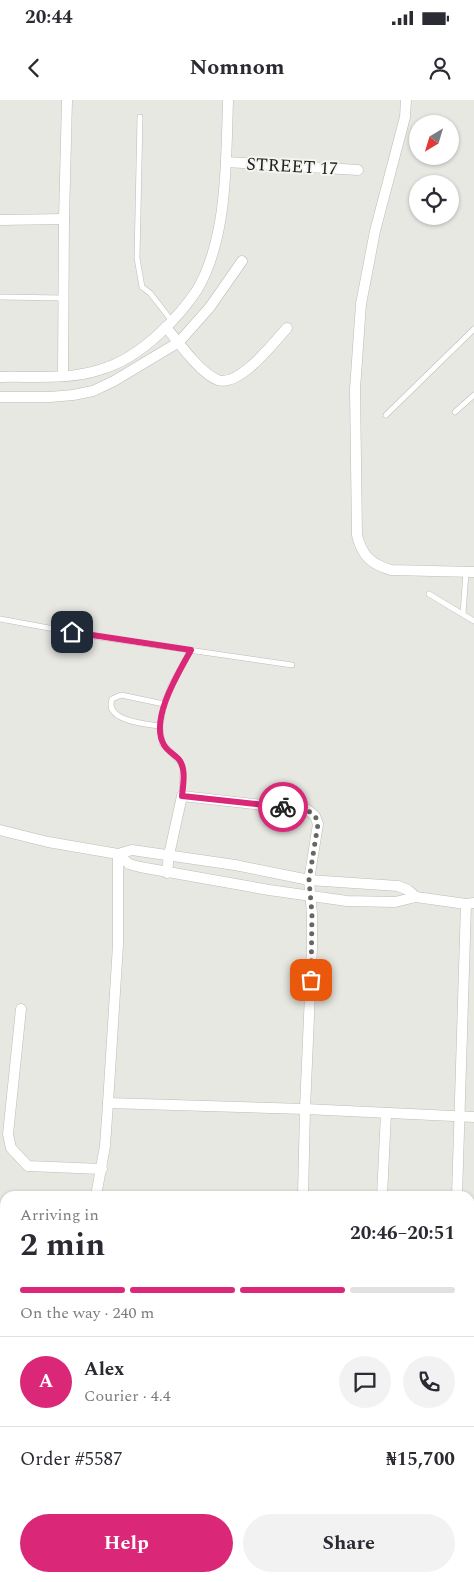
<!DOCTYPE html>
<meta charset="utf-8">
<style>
:root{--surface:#fff;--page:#f2f2f3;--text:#2b2b33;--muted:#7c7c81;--line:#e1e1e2;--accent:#db2777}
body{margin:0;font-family:Spectral,serif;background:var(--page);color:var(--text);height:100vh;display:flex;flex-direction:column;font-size:19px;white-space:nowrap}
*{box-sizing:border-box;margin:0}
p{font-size:16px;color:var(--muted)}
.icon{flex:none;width:28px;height:28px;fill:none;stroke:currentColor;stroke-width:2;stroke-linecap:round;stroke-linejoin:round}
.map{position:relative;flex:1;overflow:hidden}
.drawer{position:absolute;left:0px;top:1091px;width:475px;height:391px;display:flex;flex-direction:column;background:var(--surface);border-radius:15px 15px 0 0;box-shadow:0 1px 4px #0004}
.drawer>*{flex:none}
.needle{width:32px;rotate:218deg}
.fabs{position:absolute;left:409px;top:15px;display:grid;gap:10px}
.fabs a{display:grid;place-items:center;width:50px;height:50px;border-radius:50%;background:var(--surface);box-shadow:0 1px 4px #0004;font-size:25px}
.pin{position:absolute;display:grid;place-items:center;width:42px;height:42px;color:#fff;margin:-21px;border-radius:10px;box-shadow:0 2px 8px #0006}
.courier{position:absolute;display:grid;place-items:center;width:50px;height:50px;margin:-25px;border:4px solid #db2777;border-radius:50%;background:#fff;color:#222;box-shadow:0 1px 6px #0007}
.head em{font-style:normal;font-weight:700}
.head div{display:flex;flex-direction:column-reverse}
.head{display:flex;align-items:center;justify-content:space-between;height:85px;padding:0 20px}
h1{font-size:32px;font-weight:700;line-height:38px}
.bar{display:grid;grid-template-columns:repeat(4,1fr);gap:8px 5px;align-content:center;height:60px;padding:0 20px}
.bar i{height:6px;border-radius:4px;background:var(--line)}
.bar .on{background:var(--accent)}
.bar p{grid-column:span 4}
.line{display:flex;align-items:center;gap:12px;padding:0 20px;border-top:1px solid var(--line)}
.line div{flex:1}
.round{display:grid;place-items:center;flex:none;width:52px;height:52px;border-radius:26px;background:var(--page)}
.primary-button{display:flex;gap:10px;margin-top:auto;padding:10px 20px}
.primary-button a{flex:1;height:58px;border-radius:30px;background:var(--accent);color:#fff;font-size:20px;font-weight:700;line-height:58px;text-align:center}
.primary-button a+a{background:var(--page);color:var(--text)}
.status{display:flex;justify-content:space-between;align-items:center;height:35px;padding:0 25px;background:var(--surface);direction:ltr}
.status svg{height:14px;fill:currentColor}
header{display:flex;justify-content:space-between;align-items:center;height:65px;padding:0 20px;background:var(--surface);font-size:22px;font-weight:700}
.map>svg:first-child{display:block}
</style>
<div class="status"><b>20:44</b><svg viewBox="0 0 49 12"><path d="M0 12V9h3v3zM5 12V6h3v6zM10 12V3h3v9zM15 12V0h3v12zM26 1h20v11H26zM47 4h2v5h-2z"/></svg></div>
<header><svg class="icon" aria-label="back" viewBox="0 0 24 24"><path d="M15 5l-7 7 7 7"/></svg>Nomnom<svg class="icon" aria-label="person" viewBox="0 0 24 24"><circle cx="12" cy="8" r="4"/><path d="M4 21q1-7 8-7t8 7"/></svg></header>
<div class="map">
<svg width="474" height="1482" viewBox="0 0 474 1482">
<rect width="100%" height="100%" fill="#e7e8e2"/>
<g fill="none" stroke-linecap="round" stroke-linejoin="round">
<!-- service casing -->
<g stroke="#bcbdb8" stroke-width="6">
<g id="service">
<path d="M140,17l-3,141 5,29 8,6 22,28"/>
<path d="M0,197l63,1"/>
<path d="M455,312l19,-17"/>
<path d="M386,315l88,-86"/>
<path d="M429,494l45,27"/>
<path d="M463,514l3,-42"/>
<path d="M0,519l92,17 200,29"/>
<path d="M160,626c-14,-2 -56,-5 -48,-27l9,-4 43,9"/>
<path d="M182,696l1,-28 -3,-6 -18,-19 -2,-17 4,-22 7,-18 20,-36"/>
</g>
</g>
<!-- minor casing -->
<g stroke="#bcbdb8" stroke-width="11">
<g id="minor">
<path d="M406,0l-1,17 -30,114 -14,73 -6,85 2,146c5,21 14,29 34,35l83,2"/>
<path d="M226,62l132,8"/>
<path d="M0,120l64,-1"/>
<path d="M166,227c12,15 35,47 52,53 22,7 56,-38 69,-52"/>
<path d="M63,276l1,-157 3,-119"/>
<path d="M0,277c31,-1 69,3 99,-7 22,-6 44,-21 61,-37 13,-12 27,-28 37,-43 31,-52 29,-131 31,-190"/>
<path d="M0,297h50l23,-2 20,-4 21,-10 65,-39 31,-35 32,-46"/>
<path d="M0,730l48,12 70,12 14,-4 103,15 74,15 89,6 10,4 8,7"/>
<path d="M118,754l11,10 11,3 129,23 78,11 48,1 21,-5 50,7 8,-1"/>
<path d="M167,773l2,-18 13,-59 126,14 7,6 3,8 -9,56 3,34v33l-7,162 -2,87"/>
<path d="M21,909l-13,125 3,14 17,18 74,3"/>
<path d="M108,1003l197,6 169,8"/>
<path d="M96,1096l9,-50 3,-43 10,-158v-91"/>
<path d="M382,1096l4,-83"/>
<path d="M457,1096l9,-292"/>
<path d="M0,1163h5"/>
<path d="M0,1302h5"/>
<path d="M0,1384h5"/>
<path d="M470,1405h4"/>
</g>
</g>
<!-- primary casing -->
<g stroke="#737eae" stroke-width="18">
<g id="primary">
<path d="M0,1420h5"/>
<path d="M470,1438h4"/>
</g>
</g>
<!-- service -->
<use href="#service" stroke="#fff" stroke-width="5"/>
<!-- minor -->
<use href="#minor" stroke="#fff" stroke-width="10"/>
<!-- primary -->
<use href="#primary" stroke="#c5d0fd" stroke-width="16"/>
</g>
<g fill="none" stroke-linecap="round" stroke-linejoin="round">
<!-- done -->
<path stroke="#666663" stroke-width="5" stroke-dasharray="0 9" d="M283,707c14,2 32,0 35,17l-9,56 3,34 -1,66"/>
<!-- route -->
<path stroke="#db2777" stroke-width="6" d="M72,532l119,18c-12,22 -42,70 -27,95 4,7 12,10 16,16 6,9 3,25 2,35l101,11"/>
</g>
<g text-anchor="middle" stroke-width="4" stroke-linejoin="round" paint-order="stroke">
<!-- street labels -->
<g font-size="18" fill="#20201e" stroke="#f4f5f0">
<text transform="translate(292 66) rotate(3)" y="6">STREET 17</text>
</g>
</g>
</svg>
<div class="fabs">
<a><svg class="needle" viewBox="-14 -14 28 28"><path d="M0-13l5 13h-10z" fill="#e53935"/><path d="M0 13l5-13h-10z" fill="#7c7c81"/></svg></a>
<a><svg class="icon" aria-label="locate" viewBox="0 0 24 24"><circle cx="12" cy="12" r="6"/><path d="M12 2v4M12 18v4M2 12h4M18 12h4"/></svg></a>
</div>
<div class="pin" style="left:311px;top:880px;background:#ea580c"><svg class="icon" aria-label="bag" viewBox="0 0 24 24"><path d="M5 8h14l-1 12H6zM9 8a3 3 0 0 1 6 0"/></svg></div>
<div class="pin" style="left:72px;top:532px;background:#1f2937"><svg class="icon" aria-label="home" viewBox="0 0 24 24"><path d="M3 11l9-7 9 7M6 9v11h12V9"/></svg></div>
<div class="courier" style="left:283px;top:707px"><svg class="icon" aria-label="bike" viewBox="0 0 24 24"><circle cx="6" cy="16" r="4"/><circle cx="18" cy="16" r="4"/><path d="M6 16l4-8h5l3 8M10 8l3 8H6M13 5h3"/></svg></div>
<section class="drawer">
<div class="head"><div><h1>2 min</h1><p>Arriving in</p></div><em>20:46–20:51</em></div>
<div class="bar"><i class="on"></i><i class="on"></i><i class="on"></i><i></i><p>On the way · 240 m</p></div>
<div class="line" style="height:90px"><b class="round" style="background:var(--accent);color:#fff">A</b><div><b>Alex</b><p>Courier · 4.4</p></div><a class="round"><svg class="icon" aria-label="chat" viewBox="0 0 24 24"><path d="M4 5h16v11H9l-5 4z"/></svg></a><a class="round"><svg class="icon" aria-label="phone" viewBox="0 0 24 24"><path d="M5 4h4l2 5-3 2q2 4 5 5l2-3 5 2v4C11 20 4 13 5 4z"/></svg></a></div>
<div class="line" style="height:65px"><div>Order #5587</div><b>₦15,700</b></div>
<div class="primary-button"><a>Help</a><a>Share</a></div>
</section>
</div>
